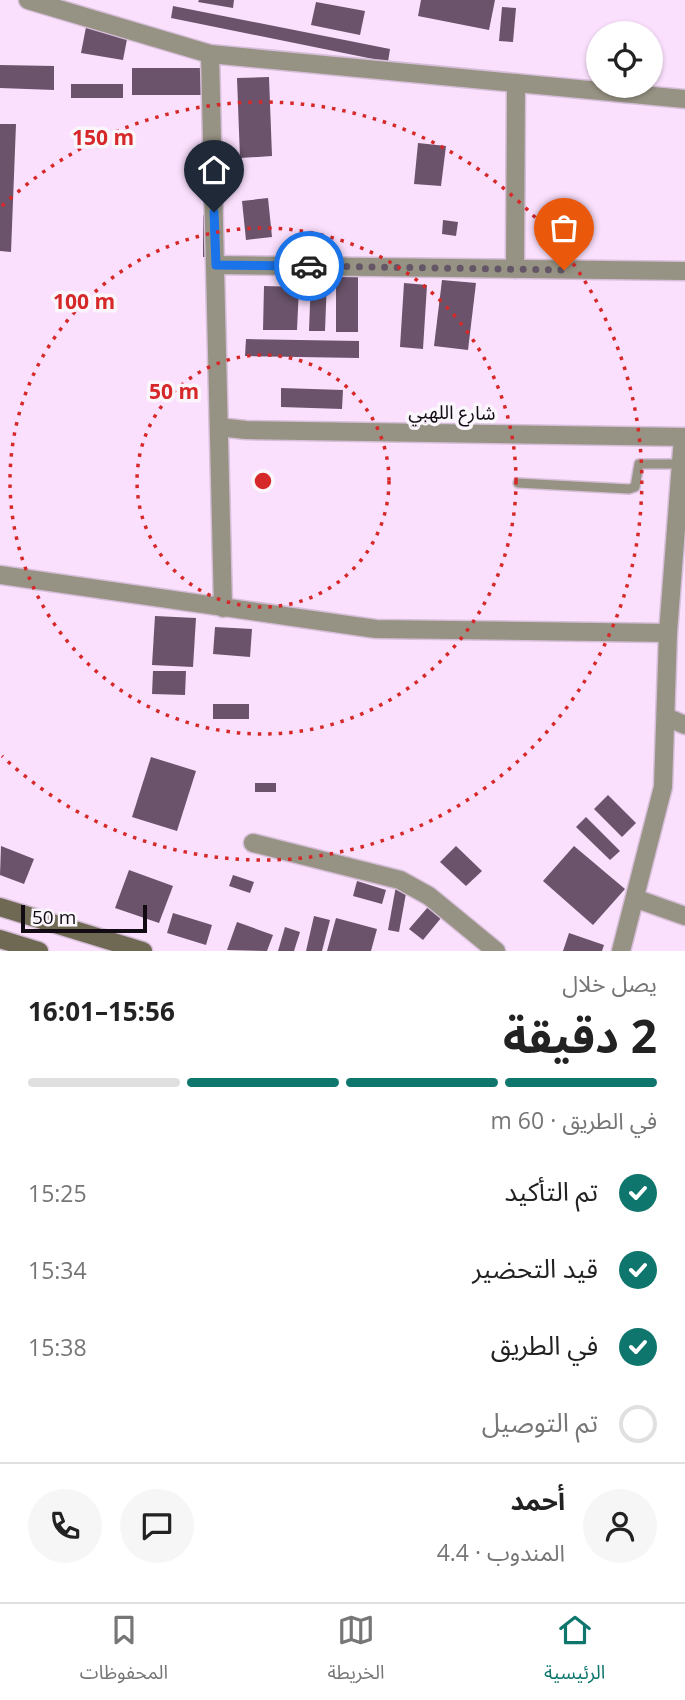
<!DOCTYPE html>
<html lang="ar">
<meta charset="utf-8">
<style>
:root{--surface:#fff;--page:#f6f6f6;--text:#222;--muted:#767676;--line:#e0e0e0;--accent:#0f766e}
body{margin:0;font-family:"Open Sans","Noto Sans Arabic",sans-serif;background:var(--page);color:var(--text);direction:rtl;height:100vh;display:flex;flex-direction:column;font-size:26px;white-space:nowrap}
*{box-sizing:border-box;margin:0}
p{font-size:23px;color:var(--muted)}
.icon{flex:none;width:38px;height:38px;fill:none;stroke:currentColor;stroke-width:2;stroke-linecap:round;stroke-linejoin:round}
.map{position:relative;height:951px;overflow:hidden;direction:ltr}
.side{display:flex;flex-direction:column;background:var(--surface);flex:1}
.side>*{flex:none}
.controls{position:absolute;left:586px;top:21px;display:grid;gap:14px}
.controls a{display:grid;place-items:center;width:77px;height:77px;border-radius:50%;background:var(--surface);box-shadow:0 2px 5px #0004;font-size:35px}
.scale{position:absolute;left:21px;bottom:18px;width:126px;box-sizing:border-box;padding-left:7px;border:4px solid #130b14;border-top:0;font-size:19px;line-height:24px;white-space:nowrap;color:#130b14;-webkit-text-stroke:5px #fbf6fc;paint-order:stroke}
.pin{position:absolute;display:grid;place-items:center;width:60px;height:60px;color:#fff;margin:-72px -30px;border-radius:50% 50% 50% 0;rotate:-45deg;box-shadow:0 0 7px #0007}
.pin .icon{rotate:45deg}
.courier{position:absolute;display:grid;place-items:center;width:70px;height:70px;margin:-35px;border:5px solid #1a73e8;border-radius:50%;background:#fff;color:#222;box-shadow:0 2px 9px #0007}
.summary em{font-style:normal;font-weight:700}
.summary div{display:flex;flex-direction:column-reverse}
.summary{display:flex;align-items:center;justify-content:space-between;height:119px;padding:0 28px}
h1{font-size:46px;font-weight:700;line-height:52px}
.bar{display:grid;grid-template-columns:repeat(4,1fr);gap:10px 7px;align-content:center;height:84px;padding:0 28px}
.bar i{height:9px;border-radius:5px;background:var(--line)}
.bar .active{background:var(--accent)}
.bar p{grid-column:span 4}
.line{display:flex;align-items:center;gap:18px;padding:0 28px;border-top:2px solid var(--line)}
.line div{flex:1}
.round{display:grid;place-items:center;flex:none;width:74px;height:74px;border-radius:37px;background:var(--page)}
ol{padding:0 28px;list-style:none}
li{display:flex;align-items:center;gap:21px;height:77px}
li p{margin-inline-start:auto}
li .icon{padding:7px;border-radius:50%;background:var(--accent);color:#fff;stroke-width:4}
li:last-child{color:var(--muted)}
li i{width:38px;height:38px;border:4px solid var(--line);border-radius:50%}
.menu{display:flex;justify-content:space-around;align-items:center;height:98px;border-top:2px solid var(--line);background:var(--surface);font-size:19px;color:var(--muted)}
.menu a{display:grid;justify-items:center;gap:4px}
.menu .active{color:var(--accent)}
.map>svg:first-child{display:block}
</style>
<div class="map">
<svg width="685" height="951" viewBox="0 0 685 951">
<rect width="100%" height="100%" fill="#fbe0fd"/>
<!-- building -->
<g fill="#6a536b">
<path d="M199,0h35l-1,8 -35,-6z"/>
<path d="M421,0h74l-6,30 -71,-14z"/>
<path d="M316,2l49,9 -5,24 -49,-10z"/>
<path d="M173,6l217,43 -2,13 -217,-44z"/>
<path d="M502,7l14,1 -3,34 -14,-1z"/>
<path d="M86,27l42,7 -5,26 -42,-7z"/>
<path d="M0,65l54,1v24l-54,-2z"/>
<rect x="132" y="68" width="69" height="27"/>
<path d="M269,77l3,79 -32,2 -3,-80z"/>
<rect x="71" y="84" width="52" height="14"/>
<path d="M0,124h16l-5,128 -11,-1z"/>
<path d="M418,143l28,3 -5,40 -27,-2z"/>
<path d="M268,198l4,39 -26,3 -4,-39z"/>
<rect x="203" y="215" width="11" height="42"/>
<path d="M443,220l15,2 -2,14 -14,-2z"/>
<rect x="336" y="276" width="22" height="56"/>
<path d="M311,278l16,1 -2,52h-16z"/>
<path d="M442,280l34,3 -8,67 -34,-4z"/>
<path d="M404,283l23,2 -4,64 -23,-2z"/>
<path d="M264,286l35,1 -2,43h-34z"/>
<path d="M246,339l113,2v17l-114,-2z"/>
<path d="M281,388l62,2 -1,19 -61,-2z"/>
<path d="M155,616l41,2 -3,49 -41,-2z"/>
<path d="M215,627l37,2 -2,28 -37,-3z"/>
<path d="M153,671h33l-1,24 -33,-1z"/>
<rect x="213" y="704" width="36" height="15"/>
<path d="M151,757l45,14 -19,60 -45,-14z"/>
<rect x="255" y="783" width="21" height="9"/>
<path d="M608,795l28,28 -14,14 -28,-28z"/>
<path d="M586,817l34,34 -10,9 -34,-33z"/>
<path d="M1,846l33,13 -10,25 -24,-9z"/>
<path d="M456,846l26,25 -16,15 -26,-24z"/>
<path d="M574,846l51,43 -32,36 -50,-44z"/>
<path d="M129,870l44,16 -14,37 -44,-15z"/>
<path d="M233,875l21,7 -4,11 -21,-7z"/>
<path d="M357,881l29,9 -4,14 -29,-8z"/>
<path d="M396,886l11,2 -8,44 -11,-2z"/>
<path d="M428,907l13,11 -18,22 -14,-11z"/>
<path d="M173,913l39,12 -6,20 -39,-12z"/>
<path d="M314,916l16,4 -8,31h-16z"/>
<path d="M336,918l41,11 -6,22h-44z"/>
<path d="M237,922l36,13 -6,16 -40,-1z"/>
<path d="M285,927l15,5 -6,19h-16z"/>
<path d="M569,933l35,12 -2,6h-39z"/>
</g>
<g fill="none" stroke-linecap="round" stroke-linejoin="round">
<!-- lane casing -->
<g stroke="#d6bed8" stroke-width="12">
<path id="lane" d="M518,483l111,6 6,-2 4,-23h42"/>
</g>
<!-- street casing -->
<g stroke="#d6bed8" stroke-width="21">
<g id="street">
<path d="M28,0l182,54 475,45"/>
<path d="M210,54l13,554"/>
<path d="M216,265l469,6"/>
<path d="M515,269l1,-186"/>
<path d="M219,427l27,3 439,7"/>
<path d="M0,575l376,54 292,4"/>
<path d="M666,717l19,8"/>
<path d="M253,843l147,37 29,16 67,55"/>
<path d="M637,899l48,17"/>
<path d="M621,951l42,-164 5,-154 15,-196"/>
</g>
</g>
<!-- secondary casing -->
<g stroke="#d6bed8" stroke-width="21">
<g id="secondary">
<path d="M0,907l143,44"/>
<path d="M0,939l39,12"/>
</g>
</g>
<!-- lane -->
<use href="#lane" stroke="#979384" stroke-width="9"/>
<!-- street -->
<use href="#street" stroke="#979384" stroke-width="18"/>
<!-- secondary -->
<use href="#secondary" stroke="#6f6954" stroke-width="18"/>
</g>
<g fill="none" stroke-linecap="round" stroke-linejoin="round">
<!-- done -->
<path stroke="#645666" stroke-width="7" stroke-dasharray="0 12.6" d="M309,266l255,4"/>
<!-- route -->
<path stroke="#1a73e8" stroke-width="9" d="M214,212l2,53 93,1"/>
</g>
<!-- distance rings -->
<g fill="none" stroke="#d62828" stroke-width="3.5" stroke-dasharray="3.5 7">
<circle cx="263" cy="481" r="126"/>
<circle cx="263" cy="481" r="253"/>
<path d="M2 206A379 379 0 1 1 2 756"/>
</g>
<g text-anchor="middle" stroke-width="7" stroke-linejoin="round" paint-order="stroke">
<!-- street labels -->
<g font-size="19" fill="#130b14" stroke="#fbf6fc">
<text transform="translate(452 412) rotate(1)" y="7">شارع اللهبي</text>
</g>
</g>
<circle cx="263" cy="481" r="10" fill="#d62828" stroke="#fbf6fc" stroke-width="3.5"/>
<g font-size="21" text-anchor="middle" font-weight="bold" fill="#d62828" stroke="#fbf6fc" stroke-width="7" stroke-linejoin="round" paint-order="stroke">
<text x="103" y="145">150 m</text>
<text x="84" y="309">100 m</text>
<text x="174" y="399">50 m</text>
</g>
</svg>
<div class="controls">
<a><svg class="icon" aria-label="locate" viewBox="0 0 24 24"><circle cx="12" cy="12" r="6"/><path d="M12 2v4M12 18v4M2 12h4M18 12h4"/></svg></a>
</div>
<div class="scale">50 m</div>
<div class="pin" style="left:564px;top:270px;background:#ea580c"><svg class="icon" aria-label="bag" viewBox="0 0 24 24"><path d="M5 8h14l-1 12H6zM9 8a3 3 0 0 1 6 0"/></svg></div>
<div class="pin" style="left:214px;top:212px;background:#1f2937"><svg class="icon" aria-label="home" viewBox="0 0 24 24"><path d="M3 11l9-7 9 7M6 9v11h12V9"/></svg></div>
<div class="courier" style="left:309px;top:266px"><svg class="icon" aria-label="car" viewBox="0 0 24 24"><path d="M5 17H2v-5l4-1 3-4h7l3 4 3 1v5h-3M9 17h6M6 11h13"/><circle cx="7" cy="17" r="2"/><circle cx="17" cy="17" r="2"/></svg></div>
</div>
<section class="side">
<div class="summary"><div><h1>2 دقيقة</h1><p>يصل خلال</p></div><em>15:56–16:01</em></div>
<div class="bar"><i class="active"></i><i class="active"></i><i class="active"></i><i></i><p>في الطريق · 60 m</p></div>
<ol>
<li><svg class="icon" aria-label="check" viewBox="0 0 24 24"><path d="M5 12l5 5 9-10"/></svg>تم التأكيد<p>15:25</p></li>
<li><svg class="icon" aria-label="check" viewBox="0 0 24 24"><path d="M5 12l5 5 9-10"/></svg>قيد التحضير<p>15:34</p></li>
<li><svg class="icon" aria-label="check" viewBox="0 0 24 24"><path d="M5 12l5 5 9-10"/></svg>في الطريق<p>15:38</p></li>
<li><i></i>تم التوصيل</li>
</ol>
<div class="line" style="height:126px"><a class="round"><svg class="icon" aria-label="person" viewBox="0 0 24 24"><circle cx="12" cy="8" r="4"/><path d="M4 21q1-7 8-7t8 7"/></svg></a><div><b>أحمد</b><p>المندوب · 4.4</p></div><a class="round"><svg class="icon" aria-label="chat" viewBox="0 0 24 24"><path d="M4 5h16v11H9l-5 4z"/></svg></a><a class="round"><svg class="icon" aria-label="phone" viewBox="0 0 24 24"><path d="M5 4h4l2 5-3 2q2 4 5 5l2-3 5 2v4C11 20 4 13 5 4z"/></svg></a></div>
</section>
<nav class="menu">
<a class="active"><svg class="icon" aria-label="home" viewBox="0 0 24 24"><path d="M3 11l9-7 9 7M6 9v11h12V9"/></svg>الرئيسية</a>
<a><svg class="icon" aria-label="map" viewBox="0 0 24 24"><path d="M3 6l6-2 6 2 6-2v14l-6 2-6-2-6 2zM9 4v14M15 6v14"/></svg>الخريطة</a>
<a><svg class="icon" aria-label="saved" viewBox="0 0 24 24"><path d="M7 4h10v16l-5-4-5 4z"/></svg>المحفوظات</a>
</nav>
